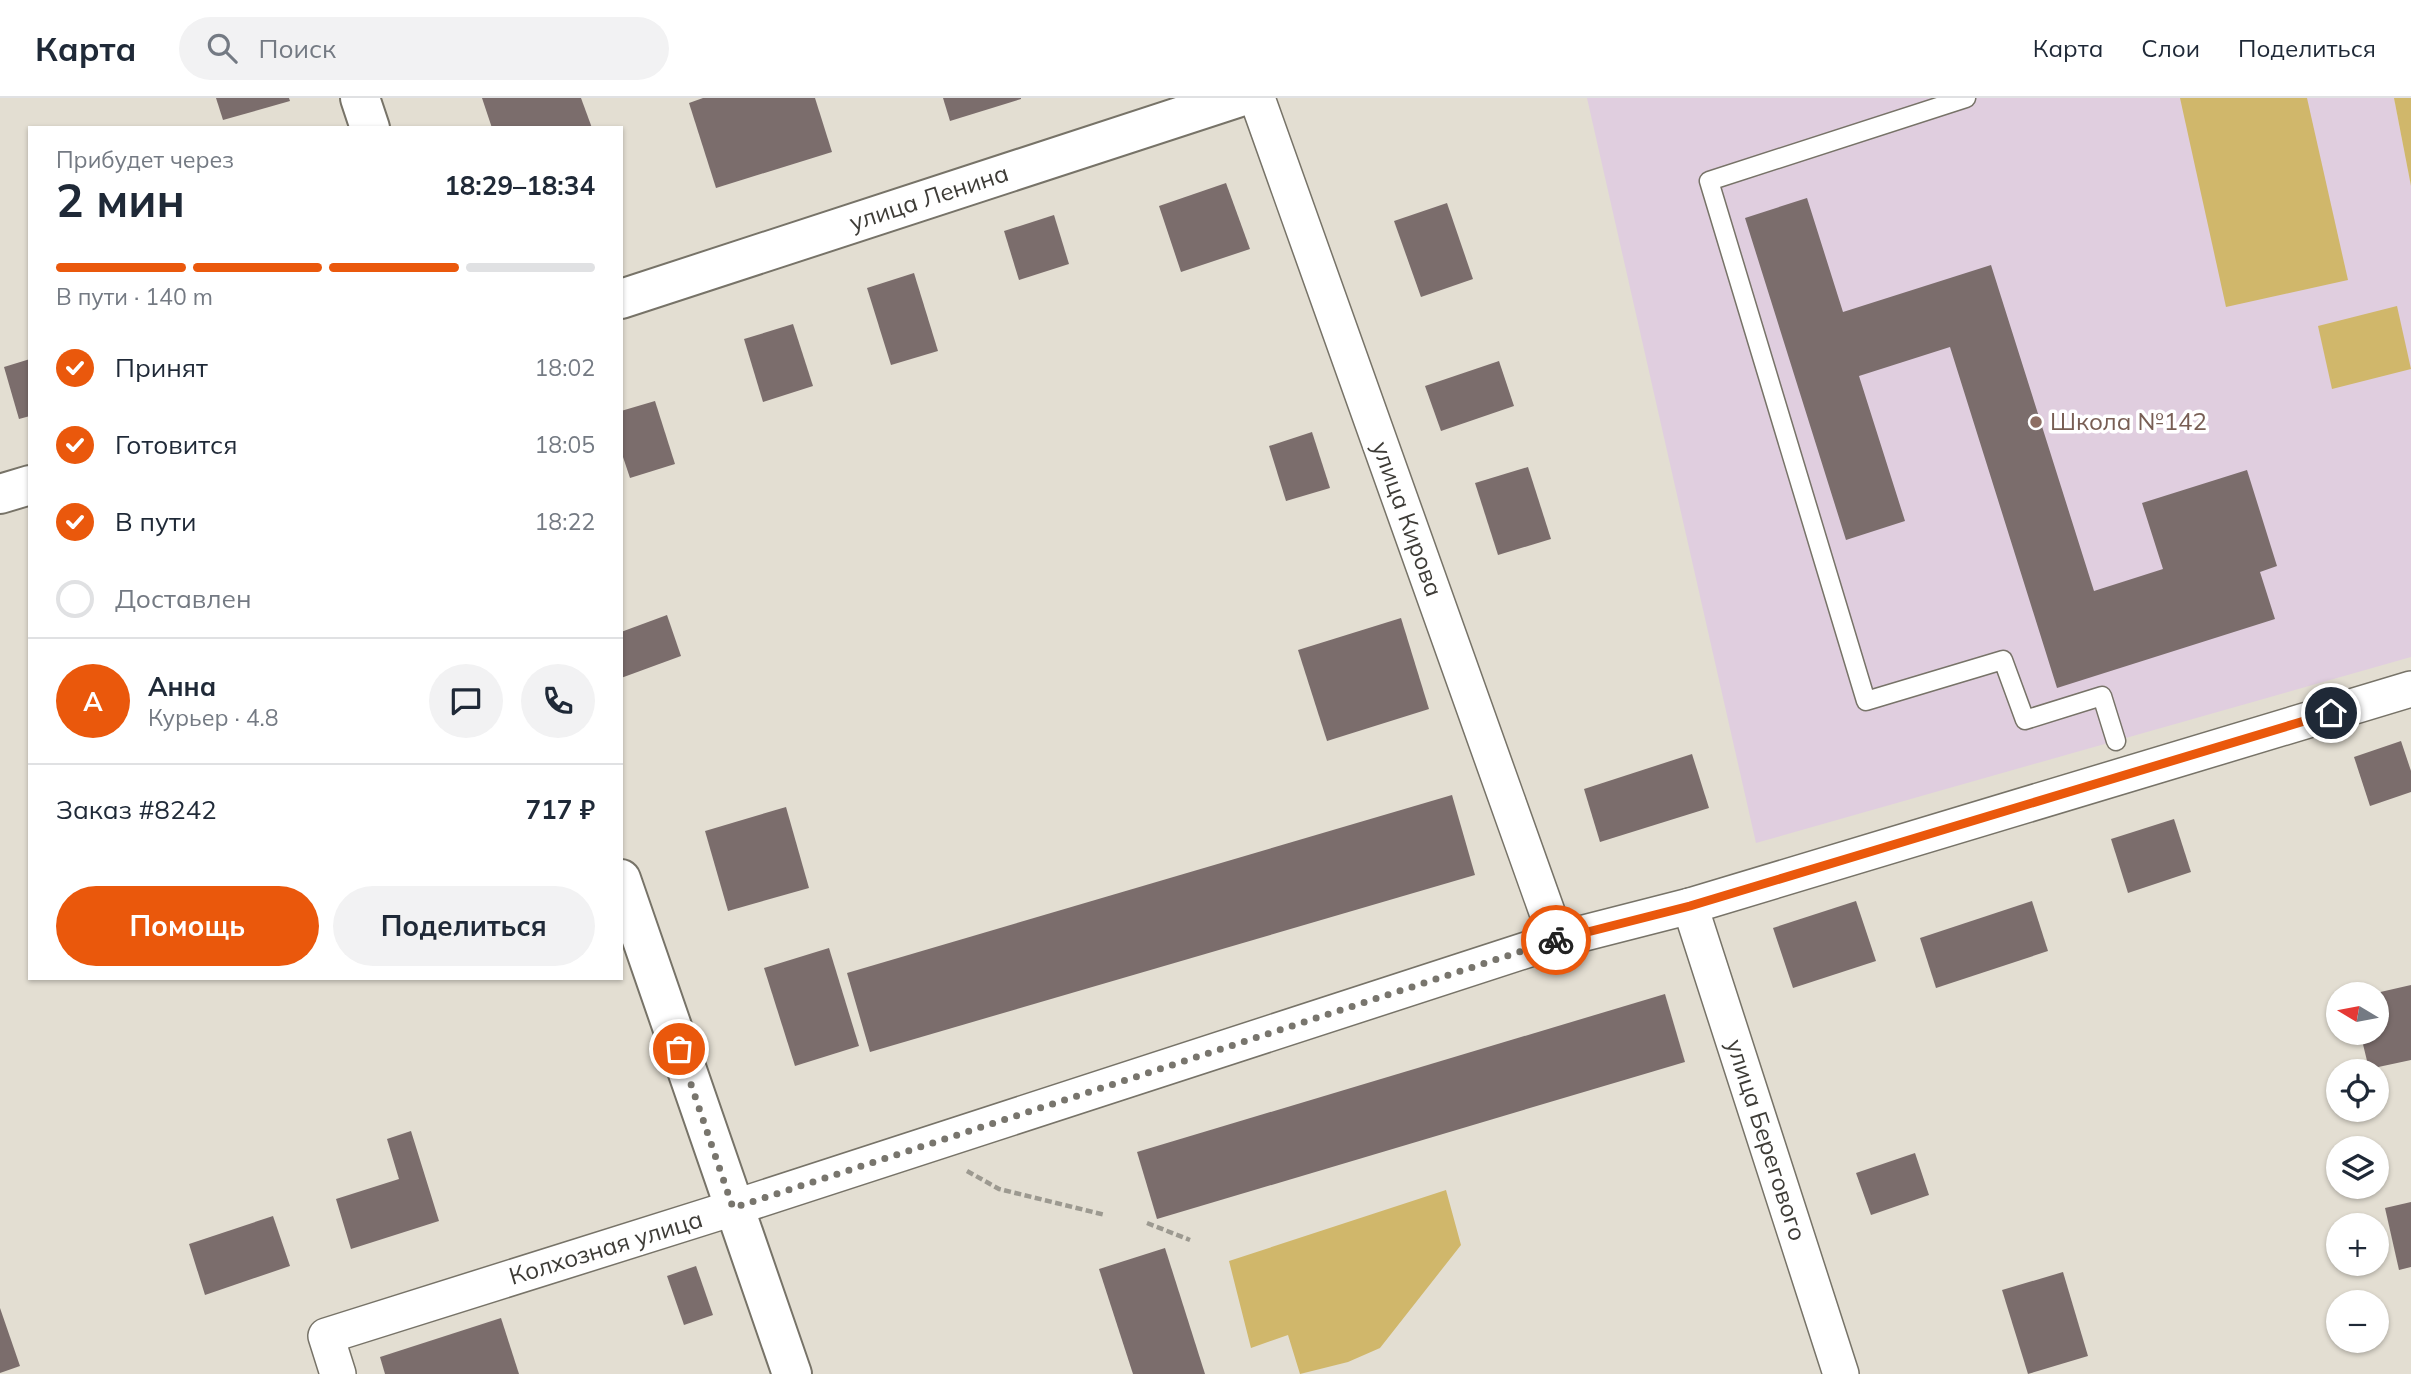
<!DOCTYPE html>
<html lang="ru">
<meta charset="utf-8">
<style>
:root{--surface:#fff;--page:#f2f2f3;--text:#1f2937;--muted:#747a83;--line:#e0e1e3;--accent:#ea580c}
body{margin:0;font-family:Mulish,sans-serif;background:var(--page);color:var(--text);height:100vh;display:flex;flex-direction:column;font-size:26px;white-space:nowrap}
*{box-sizing:border-box;margin:0}
p{font-size:23px;color:var(--muted)}
.icon{flex:none;width:38px;height:38px;fill:none;stroke:currentColor;stroke-width:2;stroke-linecap:round;stroke-linejoin:round}
.map{position:relative;flex:1;overflow:hidden}
.drawer{position:absolute;left:28px;top:28px;width:595px;height:854px;display:flex;flex-direction:column;background:var(--surface);border-radius:0px;box-shadow:0 2px 5px #0004}
.drawer>*{flex:none}
.needle{width:46px;rotate:280deg}
.buttons{position:absolute;left:2326px;top:884px;display:grid;gap:14px}
.buttons a{display:grid;place-items:center;width:63px;height:63px;border-radius:50%;background:var(--surface);box-shadow:0 2px 5px #0004;font-size:35px}
.pin{position:absolute;display:grid;place-items:center;width:60px;height:60px;color:#fff;margin:-30px;border:4px solid #fff;border-radius:50%;box-shadow:0 2px 7px #0007}
.courier{position:absolute;display:grid;place-items:center;width:70px;height:70px;margin:-35px;border:5px solid #ea580c;border-radius:50%;background:#fff;color:#222;box-shadow:0 2px 9px #0007}
.summary em{font-style:normal;font-weight:700}
.summary div{display:flex;flex-direction:column-reverse}
.summary{display:flex;align-items:center;justify-content:space-between;height:119px;padding:0 28px}
h1{font-size:46px;font-weight:700;line-height:52px}
.bar{display:grid;grid-template-columns:repeat(4,1fr);gap:10px 7px;align-content:center;height:84px;padding:0 28px}
.bar i{height:9px;border-radius:5px;background:var(--line)}
.bar .current{background:var(--accent)}
.bar p{grid-column:span 4}
.line{display:flex;align-items:center;gap:18px;padding:0 28px;border-top:2px solid var(--line)}
.line div{flex:1}
.round{display:grid;place-items:center;flex:none;width:74px;height:74px;border-radius:37px;background:var(--page)}
ol{padding:0 28px;list-style:none}
li{display:flex;align-items:center;gap:21px;height:77px}
li p{margin-inline-start:auto}
li .icon{padding:7px;border-radius:50%;background:var(--accent);color:#fff;stroke-width:4}
li:last-child{color:var(--muted)}
li i{width:38px;height:38px;border:4px solid var(--line);border-radius:50%}
.primary-button{display:flex;gap:14px;margin-top:auto;padding:14px 28px}
.primary-button a{flex:1;height:80px;border-radius:42px;background:var(--accent);color:#fff;font-size:28px;font-weight:700;line-height:80px;text-align:center}
.primary-button a+a{background:var(--page);color:var(--text)}
header{display:flex;align-items:center;gap:42px;box-sizing:border-box;height:98px;padding:0 35px;background:var(--surface);border-bottom:2px solid var(--line)}
header strong{font-size:33px}
nav{display:flex;gap:38px;margin-inline-start:auto;font-size:24px}
.search{width:490px;height:63px;background:var(--page);display:flex;align-items:center;gap:18px;box-sizing:border-box;padding:0 24px;border-radius:38px;color:var(--muted);font-size:26px}
.map>svg:first-child{display:block}
</style>
<header>
<strong>Карта</strong>
<div class="search"><svg class="icon" aria-label="search" viewBox="0 0 24 24"><circle cx="10" cy="10" r="6"/><path d="M15 15l6 6"/></svg>Поиск</div>
<nav><a>Карта</a><a>Слои</a><a>Поделиться</a></nav>
</header>
<div class="map">
<svg width="2411" height="1276" viewBox="0 0 2411 1276">
<rect width="100%" height="100%" fill="#e3ded2"/>
<!-- education -->
<path fill="#e0cedf" d="M1587,0h807l17,88v471l-655,186z"/>
<!-- green -->
<g fill="#d0b76b">
<path d="M2180,0h127l41,182 -122,27z"/>
<path d="M2394,0h17v88z"/>
<path d="M2397,208l14,63 -79,20 -14,-63z"/>
<path d="M1446,1092l15,55 -81,103 -32,14 -48,12 -12,-39 -37,13 -22,-87z"/>
</g>
<!-- building -->
<g fill="#7b6d6c">
<path d="M216,0h73l1,3 -67,19z"/>
<path d="M482,0h99l11,30h-100z"/>
<path d="M703,0h112l17,54 -116,36 -27,-85z"/>
<path d="M943,0h78v1l-71,22z"/>
<path d="M1226,85l24,66 -69,23 -22,-66z"/>
<path d="M1807,100l36,114 148,-47 103,326 69,-22 -21,-66 105,-33 30,96 -17,6 15,47 -218,69 -107,-341 -91,29 46,145 -59,19 -101,-322z"/>
<path d="M1447,105l26,76 -52,18 -27,-76z"/>
<path d="M1054,117l15,49 -50,16 -15,-49z"/>
<path d="M914,175l24,78 -47,14 -24,-77z"/>
<path d="M793,226l20,62 -50,16 -19,-63z"/>
<path d="M30,261v57l-11,3 -15,-52z"/>
<path d="M1499,263l15,45 -73,25 -16,-45z"/>
<path d="M655,303l20,63 -45,14 -9,-27v-40z"/>
<path d="M1312,334l18,56 -44,13 -17,-55z"/>
<path d="M1528,369l23,72 -53,16 -23,-72z"/>
<path d="M667,517l14,41 -60,22v-46z"/>
<path d="M1401,520l28,91 -102,32 -29,-91z"/>
<path d="M2401,643l10,30v21l-41,14 -16,-49z"/>
<path d="M1692,656l17,54 -109,34 -16,-53z"/>
<path d="M1452,697l23,80 -605,177 -23,-79z"/>
<path d="M786,709l23,81 -81,23 -23,-80z"/>
<path d="M2174,721l17,53 -63,21 -17,-54z"/>
<path d="M1856,803l20,60 -83,27 -20,-60z"/>
<path d="M2032,803l16,50 -112,37 -16,-50z"/>
<path d="M829,850l30,98 -64,20 -31,-98z"/>
<path d="M2411,887v75l-42,9 -9,-37h16v-39z"/>
<path d="M1665,896l20,68 -528,157 -20,-67z"/>
<path d="M411,1033l28,90 -88,28 -15,-50 63,-20 -12,-40z"/>
<path d="M1915,1055l14,42 -58,20 -15,-42z"/>
<path d="M2411,1104v65l-12,3 -14,-62z"/>
<path d="M273,1118l17,50 -85,29 -16,-51z"/>
<path d="M1165,1150l40,126h-72l-34,-105z"/>
<path d="M696,1168l17,49 -29,10 -17,-49z"/>
<path d="M2063,1174l25,84 -60,18 -26,-84z"/>
<path d="M0,1210l20,58 -20,7z"/>
<path d="M501,1220l18,56h-134l-5,-17z"/>
</g>
<g fill="none" stroke-linecap="round" stroke-linejoin="round">
<!-- lane casing -->
<g stroke="#777368" stroke-width="21">
<path id="lane" d="M1966,0l-257,83 157,520 137,-41 22,60 77,-24 14,45"/>
</g>
<!-- street casing -->
<g stroke="#777368" stroke-width="38">
<g id="street">
<path d="M1257,0l300,842"/>
<path d="M1690,808l151,468"/>
<path d="M338,1276l-12,-38 407,-128 824,-268 133,-34 721,-217"/>
</g>
</g>
<!-- secondary casing -->
<g stroke="#777368" stroke-width="42">
<g id="secondary">
<path d="M621,201l616,-201"/>
<path d="M0,396l30,-9"/>
</g>
</g>
<!-- primary casing -->
<g stroke="#777368" stroke-width="42">
<g id="primary">
<path d="M360,0l10,30"/>
<path d="M621,781l171,495"/>
</g>
</g>
<!-- path -->
<g stroke="#9c9990" stroke-width="4.5" stroke-dasharray="7 3.5" stroke-linecap="butt">
<path d="M967,1073l32,18 106,26"/>
<path d="M1147,1125l43,17"/>
</g>
<!-- lane -->
<use href="#lane" stroke="#fff" stroke-width="18"/>
<!-- street -->
<use href="#street" stroke="#fff" stroke-width="35"/>
<!-- secondary -->
<use href="#secondary" stroke="#fff" stroke-width="38"/>
<!-- primary -->
<use href="#primary" stroke="#fff" stroke-width="38"/>
</g>
<g fill="none" stroke-linecap="round" stroke-linejoin="round">
<!-- done -->
<path stroke="#78756d" stroke-width="7" stroke-dasharray="0 12.6" d="M679,951l54,159 823,-268"/>
<!-- route -->
<path stroke="#ea580c" stroke-width="9" d="M1556,842l134,-34 641,-193"/>
</g>
<!-- markers -->
<circle fill="#8d6e63" stroke="#fff" stroke-width="2.5" cx="2036" cy="324" r="7"/>
<g text-anchor="middle" stroke-width="7" stroke-linejoin="round" paint-order="stroke">
<!-- street labels -->
<g font-size="24" fill="#3e3c37" stroke="#fff">
<text transform="translate(929 100) rotate(-18)" y="8">улица Ленина</text>
<text transform="translate(1407 421) rotate(70)" y="8">улица Кирова</text>
<text transform="translate(1766 1042) rotate(72)" y="8">улица Берегового</text>
<text transform="translate(606 1150) rotate(-17)" y="8">Колхозная улица</text>
</g>
<!-- education labels -->
<g font-size="24" fill="#785e54" stroke="#fff" text-anchor="start">
<text x="2050" y="332">Школа №142</text>
</g>
</g>
</svg>
<div class="buttons">
<a><svg class="needle" viewBox="-14 -14 28 28"><path d="M0-13l5 13h-10z" fill="#e53935"/><path d="M0 13l5-13h-10z" fill="#747a83"/></svg></a>
<a><svg class="icon" aria-label="locate" viewBox="0 0 24 24"><circle cx="12" cy="12" r="6"/><path d="M12 2v4M12 18v4M2 12h4M18 12h4"/></svg></a>
<a><svg class="icon" aria-label="layers" viewBox="0 0 24 24"><path d="M12 4l9 5-9 5-9-5zM3 14l9 5 9-5"/></svg></a>
<a>+</a>
<a>−</a>
</div>
<div class="pin" style="left:679px;top:951px;background:#ea580c"><svg class="icon" aria-label="bag" viewBox="0 0 24 24"><path d="M5 8h14l-1 12H6zM9 8a3 3 0 0 1 6 0"/></svg></div>
<div class="pin" style="left:2331px;top:615px;background:#1f2937"><svg class="icon" aria-label="home" viewBox="0 0 24 24"><path d="M3 11l9-7 9 7M6 9v11h12V9"/></svg></div>
<div class="courier" style="left:1556px;top:842px"><svg class="icon" aria-label="bike" viewBox="0 0 24 24"><circle cx="6" cy="16" r="4"/><circle cx="18" cy="16" r="4"/><path d="M6 16l4-8h5l3 8M10 8l3 8H6M13 5h3"/></svg></div>
<section class="drawer">
<div class="summary"><div><h1>2 мин</h1><p>Прибудет через</p></div><em>18:29–18:34</em></div>
<div class="bar"><i class="current"></i><i class="current"></i><i class="current"></i><i></i><p>В пути · 140 m</p></div>
<ol>
<li><svg class="icon" aria-label="check" viewBox="0 0 24 24"><path d="M5 12l5 5 9-10"/></svg>Принят<p>18:02</p></li>
<li><svg class="icon" aria-label="check" viewBox="0 0 24 24"><path d="M5 12l5 5 9-10"/></svg>Готовится<p>18:05</p></li>
<li><svg class="icon" aria-label="check" viewBox="0 0 24 24"><path d="M5 12l5 5 9-10"/></svg>В пути<p>18:22</p></li>
<li><i></i>Доставлен</li>
</ol>
<div class="line" style="height:126px"><b class="round" style="background:var(--accent);color:#fff">А</b><div><b>Анна</b><p>Курьер · 4.8</p></div><a class="round"><svg class="icon" aria-label="chat" viewBox="0 0 24 24"><path d="M4 5h16v11H9l-5 4z"/></svg></a><a class="round"><svg class="icon" aria-label="phone" viewBox="0 0 24 24"><path d="M5 4h4l2 5-3 2q2 4 5 5l2-3 5 2v4C11 20 4 13 5 4z"/></svg></a></div>
<div class="line" style="height:91px"><div>Заказ #8242</div><b>717 ₽</b></div>
<div class="primary-button"><a>Помощь</a><a>Поделиться</a></div>
</section>
</div>
